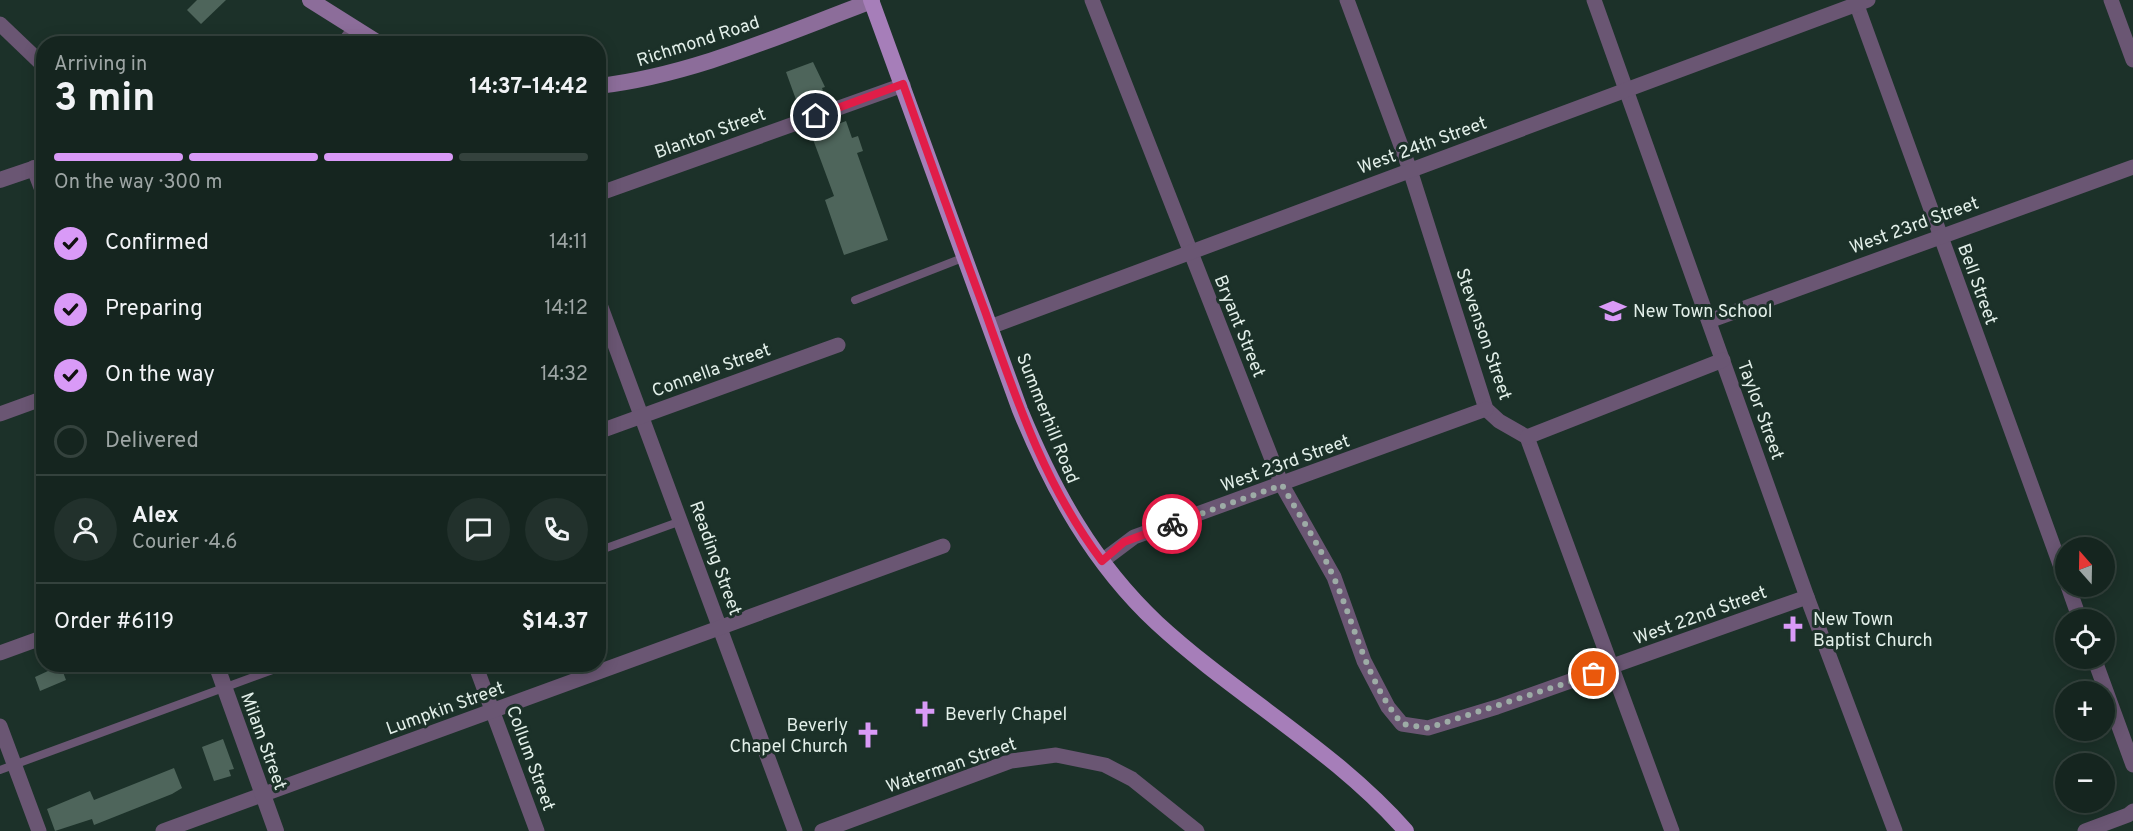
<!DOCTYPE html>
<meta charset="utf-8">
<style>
:root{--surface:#15251f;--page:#22312c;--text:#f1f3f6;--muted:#9da5a4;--line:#34423d;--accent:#d99af7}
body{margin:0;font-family:Overpass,sans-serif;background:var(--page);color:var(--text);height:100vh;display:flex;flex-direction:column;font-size:22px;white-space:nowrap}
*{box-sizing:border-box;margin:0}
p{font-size:20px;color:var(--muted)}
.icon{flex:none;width:33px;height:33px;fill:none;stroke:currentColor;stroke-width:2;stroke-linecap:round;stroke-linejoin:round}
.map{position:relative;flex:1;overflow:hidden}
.side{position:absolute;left:36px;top:36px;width:570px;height:636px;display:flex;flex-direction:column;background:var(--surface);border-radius:24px;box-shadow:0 3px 15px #0003,0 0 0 2px var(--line)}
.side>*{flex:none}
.needle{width:39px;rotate:340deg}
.controls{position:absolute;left:2055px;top:537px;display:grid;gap:12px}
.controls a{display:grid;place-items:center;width:60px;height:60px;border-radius:50%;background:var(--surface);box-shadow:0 3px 15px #0003,0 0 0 2px var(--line);font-size:30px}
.pin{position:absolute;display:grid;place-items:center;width:51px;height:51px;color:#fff;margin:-26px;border:3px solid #fff;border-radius:50%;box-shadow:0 2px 6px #0007}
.courier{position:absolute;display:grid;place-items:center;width:60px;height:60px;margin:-30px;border:4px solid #e11d48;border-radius:50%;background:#fff;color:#222;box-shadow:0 2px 8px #0007}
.summary em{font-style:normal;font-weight:700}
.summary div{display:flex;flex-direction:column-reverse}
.summary{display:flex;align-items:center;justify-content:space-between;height:102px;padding:0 18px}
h1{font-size:39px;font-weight:700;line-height:45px}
.bar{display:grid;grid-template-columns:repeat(4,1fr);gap:9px 6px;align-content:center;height:72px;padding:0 18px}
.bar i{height:8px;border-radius:4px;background:var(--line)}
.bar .active{background:var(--accent)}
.bar p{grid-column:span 4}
.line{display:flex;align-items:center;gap:15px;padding:0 18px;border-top:2px solid var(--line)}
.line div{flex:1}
.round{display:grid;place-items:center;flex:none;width:63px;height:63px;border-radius:32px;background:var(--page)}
ol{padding:0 18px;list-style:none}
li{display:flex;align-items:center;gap:18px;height:66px}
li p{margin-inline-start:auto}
li .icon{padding:6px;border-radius:50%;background:var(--accent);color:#111;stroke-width:4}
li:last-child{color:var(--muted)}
li i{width:33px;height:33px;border:3px solid var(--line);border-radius:50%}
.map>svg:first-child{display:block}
</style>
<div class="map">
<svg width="2133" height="831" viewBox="0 0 2133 831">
<rect width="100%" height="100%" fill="#1c3129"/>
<!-- building -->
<g fill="#4e655b">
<path d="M197,0h29l-25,24 -14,-14z"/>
<path d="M813,62l12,25 -3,1 4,10 -27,10 -13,-36z"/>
<path d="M846,121l6,17 6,-2 5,15 -6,2 31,87 -44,15 -19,-55 9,-4 -23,-62z"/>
<path d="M60,664l6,16 -26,11 -5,-14 13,-6 -1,-3z"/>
<path d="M223,739l11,30 -5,1 2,6 -17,5 -12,-34z"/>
<path d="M174,768l8,20 -10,6 -78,31 -2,-6 -37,12 -8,-22 43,-18 4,9z"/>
</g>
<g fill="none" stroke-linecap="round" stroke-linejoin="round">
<!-- service -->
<g stroke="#6a5673" stroke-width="8">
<path d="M855,300l110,-43"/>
<path d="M598,551l83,-30"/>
<path d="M0,770l289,-106"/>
</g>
<!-- minor -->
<g stroke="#6a5673" stroke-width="15">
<path d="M1092,0l190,485 52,92 30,84 24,46 14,17 26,4 69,-21 310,-110"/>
<path d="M1347,0l63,170 76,239 13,12 28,16 145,394"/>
<path d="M1594,0l213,597 88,234"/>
<path d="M1855,0l211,581"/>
<path d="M2111,0l22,60"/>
<path d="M0,24l44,42"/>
<path d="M598,194l305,-109"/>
<path d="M598,299l197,532"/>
<path d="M1709,321l424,-154"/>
<path d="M990,327l878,-327"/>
<path d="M0,414l44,-16"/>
<path d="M598,432l240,-87"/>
<path d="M1527,437l196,-77"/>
<path d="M1102,561l32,-24 352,-128"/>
<path d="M2068,586l12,34"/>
<path d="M0,653l44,-16"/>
<path d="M2094,658l39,107"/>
<path d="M475,664l62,167"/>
<path d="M0,726l39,105"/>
<path d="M163,831l780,-285"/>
<path d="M822,831l189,-70 45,-6 49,10 27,14 65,52"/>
<path d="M2085,831l43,-16 5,-4"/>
</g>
<!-- tertiary -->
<g stroke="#6a5673" stroke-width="16">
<path d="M344,44l11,-14"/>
<path d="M34,168l10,26"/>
<path d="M0,180l44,-15"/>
<path d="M216,664l60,167"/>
</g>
<!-- secondary -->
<g stroke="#8c6d9a" stroke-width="16">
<path d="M310,0l70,44"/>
<path d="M598,86c95,-11 185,-52 274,-85"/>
</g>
<!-- primary -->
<path stroke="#a67eb9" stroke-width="16" d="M871,0l149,410c33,80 73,153 137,213 79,73 178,127 249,208"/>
</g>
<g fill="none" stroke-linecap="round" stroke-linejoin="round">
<!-- done -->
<path stroke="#9daca6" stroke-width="6" stroke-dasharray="0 10.8" d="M1172,524l110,-39c17,30 38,61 52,93 22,50 32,102 68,146l26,4 166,-54"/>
<!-- route -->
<path stroke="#e11d48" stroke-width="8" d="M816,116l87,-32c27,76 54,152 82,227 31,88 60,175 117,250l22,-19 48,-18"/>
</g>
<!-- icons -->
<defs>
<g id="school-bare" transform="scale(2.07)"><path d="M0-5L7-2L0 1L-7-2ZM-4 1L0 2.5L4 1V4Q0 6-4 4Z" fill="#d99af7" stroke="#1c3129" stroke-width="2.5" paint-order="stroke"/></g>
<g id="church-bare" transform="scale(2.07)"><path d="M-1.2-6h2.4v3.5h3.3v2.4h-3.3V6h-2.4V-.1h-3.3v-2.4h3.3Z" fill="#d99af7" stroke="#1c3129" stroke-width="2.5" paint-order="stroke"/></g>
</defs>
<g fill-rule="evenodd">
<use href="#school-bare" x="1613" y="311"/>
<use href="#church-bare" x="1793" y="629"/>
<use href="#church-bare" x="925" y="714"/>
<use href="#church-bare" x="868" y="735"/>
</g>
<g text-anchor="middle" stroke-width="6" stroke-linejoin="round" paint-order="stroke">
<!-- street labels -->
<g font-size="18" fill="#e2efe9" stroke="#1c3129">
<text transform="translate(698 41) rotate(-18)" y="6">Richmond Road</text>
<text transform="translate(710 133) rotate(-20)" y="6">Blanton Street</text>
<text transform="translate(1422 145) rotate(-20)" y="6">West 24th Street</text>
<text transform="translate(1914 225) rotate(-20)" y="6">West 23rd Street</text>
<text transform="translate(1978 284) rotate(70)" y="6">Bell Street</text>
<text transform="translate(1240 326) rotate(68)" y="6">Bryant Street</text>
<text transform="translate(1484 334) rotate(71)" y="6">Stevenson Street</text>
<text transform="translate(711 370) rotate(-20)" y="6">Connella Street</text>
<text transform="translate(1761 410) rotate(70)" y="6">Taylor Street</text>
<text transform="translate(1048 418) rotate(68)" y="6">Summerhill Road</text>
<text transform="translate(1285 463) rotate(-20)" y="6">West 23rd Street</text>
<text transform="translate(716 558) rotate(70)" y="6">Reading Street</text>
<text transform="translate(1700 615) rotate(-20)" y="6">West 22nd Street</text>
<text transform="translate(445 708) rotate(-20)" y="6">Lumpkin Street</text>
<text transform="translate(264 741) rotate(70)" y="6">Milam Street</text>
<text transform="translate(531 758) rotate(70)" y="6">Collum Street</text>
<text transform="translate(951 765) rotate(-19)" y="6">Waterman Street</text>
</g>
<!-- poi labels -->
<g font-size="18" fill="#e2efe9" stroke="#1c3129" text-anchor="start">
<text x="1633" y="317">New Town School</text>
<text x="1813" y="625">New Town<tspan x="1813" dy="21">Baptist Church</tspan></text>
<text x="945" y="720">Beverly Chapel</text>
<text x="848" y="731" text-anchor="end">Beverly<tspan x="848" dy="21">Chapel Church</tspan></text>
</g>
</g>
</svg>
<div class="controls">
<a><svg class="needle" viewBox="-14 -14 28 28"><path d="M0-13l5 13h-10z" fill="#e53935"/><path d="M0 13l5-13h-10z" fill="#9da5a4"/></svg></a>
<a><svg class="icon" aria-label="locate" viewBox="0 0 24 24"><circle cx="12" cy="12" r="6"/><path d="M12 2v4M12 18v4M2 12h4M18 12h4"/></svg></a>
<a>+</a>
<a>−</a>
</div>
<div class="pin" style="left:1594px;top:674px;background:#ea580c"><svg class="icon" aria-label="bag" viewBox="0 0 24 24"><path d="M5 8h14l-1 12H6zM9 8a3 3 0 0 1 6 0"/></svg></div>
<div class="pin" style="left:816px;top:116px;background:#1f2937"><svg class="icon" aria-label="home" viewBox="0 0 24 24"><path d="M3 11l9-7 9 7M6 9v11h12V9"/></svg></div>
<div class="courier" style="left:1172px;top:524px"><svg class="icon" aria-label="bike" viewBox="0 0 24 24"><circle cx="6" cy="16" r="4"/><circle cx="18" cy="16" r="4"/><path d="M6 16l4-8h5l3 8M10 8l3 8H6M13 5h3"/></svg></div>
<section class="side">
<div class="summary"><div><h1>3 min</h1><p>Arriving in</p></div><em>14:37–14:42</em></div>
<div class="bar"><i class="active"></i><i class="active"></i><i class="active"></i><i></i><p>On the way · 300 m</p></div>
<ol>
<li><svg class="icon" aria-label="check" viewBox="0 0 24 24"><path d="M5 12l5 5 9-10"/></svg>Confirmed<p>14:11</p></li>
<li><svg class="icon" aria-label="check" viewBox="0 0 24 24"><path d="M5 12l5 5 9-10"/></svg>Preparing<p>14:12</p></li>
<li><svg class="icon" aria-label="check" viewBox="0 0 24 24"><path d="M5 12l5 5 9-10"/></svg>On the way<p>14:32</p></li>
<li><i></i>Delivered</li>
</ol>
<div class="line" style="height:108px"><a class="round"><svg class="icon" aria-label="person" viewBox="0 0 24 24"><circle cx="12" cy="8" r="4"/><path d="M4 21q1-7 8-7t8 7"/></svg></a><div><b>Alex</b><p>Courier · 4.6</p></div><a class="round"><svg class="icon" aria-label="chat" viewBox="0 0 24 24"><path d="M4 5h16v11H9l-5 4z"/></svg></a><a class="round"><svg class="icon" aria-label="phone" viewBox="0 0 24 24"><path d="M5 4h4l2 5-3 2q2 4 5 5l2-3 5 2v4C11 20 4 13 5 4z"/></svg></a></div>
<div class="line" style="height:78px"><div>Order #6119</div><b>$14.37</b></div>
</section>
</div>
